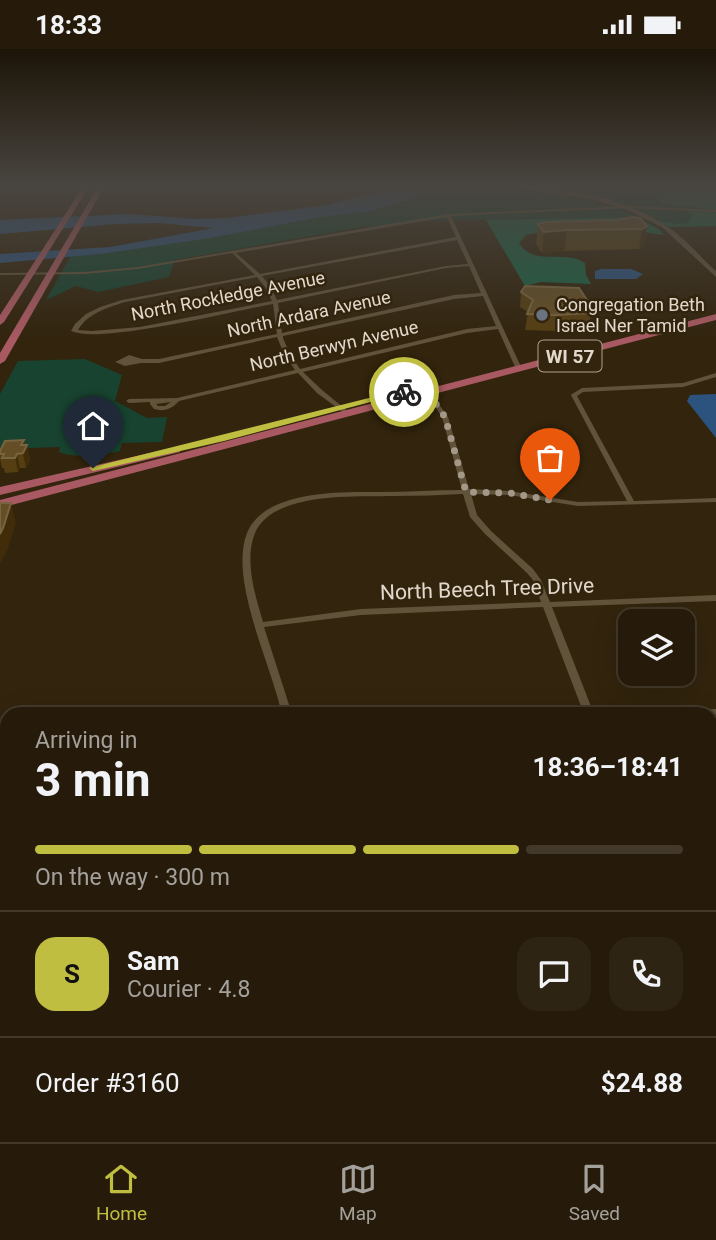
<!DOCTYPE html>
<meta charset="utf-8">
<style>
:root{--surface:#261b0a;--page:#2e2413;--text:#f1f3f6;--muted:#a4a19c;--line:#42392b;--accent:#c0be41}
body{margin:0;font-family:Roboto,sans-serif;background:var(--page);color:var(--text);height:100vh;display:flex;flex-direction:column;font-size:26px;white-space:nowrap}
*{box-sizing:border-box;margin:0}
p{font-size:23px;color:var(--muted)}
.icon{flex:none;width:38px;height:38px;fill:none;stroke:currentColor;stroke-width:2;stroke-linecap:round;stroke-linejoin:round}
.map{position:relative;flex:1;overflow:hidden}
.details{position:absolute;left:0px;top:658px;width:718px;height:436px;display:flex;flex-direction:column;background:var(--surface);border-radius:21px 21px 0 0;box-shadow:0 7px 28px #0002,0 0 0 2px var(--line)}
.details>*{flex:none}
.controls{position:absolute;left:618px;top:560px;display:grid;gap:14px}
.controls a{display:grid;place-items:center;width:77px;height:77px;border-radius:14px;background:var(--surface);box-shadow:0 7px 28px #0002,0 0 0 2px var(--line);font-size:35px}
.pin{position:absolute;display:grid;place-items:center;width:60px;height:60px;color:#fff;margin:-72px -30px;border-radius:50% 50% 50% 0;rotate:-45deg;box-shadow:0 0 7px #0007}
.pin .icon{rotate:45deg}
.courier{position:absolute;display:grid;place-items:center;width:70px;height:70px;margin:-35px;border:5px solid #c0be41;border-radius:50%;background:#fff;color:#222;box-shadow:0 2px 9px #0007}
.headline em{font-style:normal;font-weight:700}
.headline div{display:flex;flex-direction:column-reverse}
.headline{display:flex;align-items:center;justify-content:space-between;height:119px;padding:0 35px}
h1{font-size:46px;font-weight:700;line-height:52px}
.bar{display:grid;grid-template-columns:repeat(4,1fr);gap:10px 7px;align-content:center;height:84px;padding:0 35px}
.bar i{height:9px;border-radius:5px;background:var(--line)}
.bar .active{background:var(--accent)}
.bar p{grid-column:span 4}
.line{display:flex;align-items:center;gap:18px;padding:0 35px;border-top:2px solid var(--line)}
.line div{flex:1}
.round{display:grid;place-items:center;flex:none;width:74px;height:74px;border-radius:21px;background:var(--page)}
.status{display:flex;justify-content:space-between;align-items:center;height:49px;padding:0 35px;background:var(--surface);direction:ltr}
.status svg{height:19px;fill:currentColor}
.tabs{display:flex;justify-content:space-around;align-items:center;height:98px;border-top:2px solid var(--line);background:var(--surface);font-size:19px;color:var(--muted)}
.tabs a{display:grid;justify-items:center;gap:4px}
.tabs .active{color:var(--accent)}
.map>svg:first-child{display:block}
</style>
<div class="status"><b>18:33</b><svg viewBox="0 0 49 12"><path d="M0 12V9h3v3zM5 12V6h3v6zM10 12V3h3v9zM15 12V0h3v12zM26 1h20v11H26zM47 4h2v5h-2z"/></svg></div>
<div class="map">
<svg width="716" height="1093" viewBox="0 0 716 1093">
<rect width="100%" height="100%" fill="#32240d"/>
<!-- green -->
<g fill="#184330">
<path d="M416,138c79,0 149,0 224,30l-221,4 -50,7 -1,-2 -193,34 -6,17 -71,15 -22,-6 -30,14 26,-46 110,-17z"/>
<path d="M526,138h190v39l-46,1 -19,-10 -68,-22z"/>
<path d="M85,310l37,16 -7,26 32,17 20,-1 -5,25 -40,1 -2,8c-18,4 -44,8 -61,1l1,-5 -60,2v-55l18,-33z"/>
</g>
<!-- forest -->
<g fill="#1b6144">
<path d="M650,138h66v23l-56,-7z"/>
<path d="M686,162l30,2v13l-46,1 -12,-6 18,3 12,-1 4,-8z"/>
<path d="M636,168l23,12 5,6 -34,-5 -89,2 -15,3 -7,8c15,24 45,6 66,20l1,12 5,9 -50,-2 -16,4 -39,-66z"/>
</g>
<!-- water -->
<g fill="#2c537e">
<path d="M398,138h41l-34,14 -37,10 -48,6 -110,21 -110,16 -100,9v-9l110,-7 104,-19 -55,-5 -44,1 -115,10v-14l128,-6 68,5 30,-1 101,-13z"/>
<path d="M601,220h30l12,5 -7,5h-41v-8z"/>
<path d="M716,345v44l-29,-37 3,-6z"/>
</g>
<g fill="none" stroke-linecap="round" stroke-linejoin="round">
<!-- street -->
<g fill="#61523a" fill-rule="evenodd">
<path d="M630,157l86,4v2l-86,-4 -179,8 71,153 -3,2 -3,-2 -18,-40 -31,4 -164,39 19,18 28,23 1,1 -3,2 -31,-23 -19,-20 -119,28c-7,8 -15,11 -25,8l-4,-5v-2l-21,1 -3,-2 3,-2 48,-1 118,-28 -11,-16 -7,-17 -118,26h-18l-16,3 -10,-4 14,-7 13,4h17l118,-25 -4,-30c-53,10 -106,24 -159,29 -14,1 -30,3 -43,-2l4,-7 11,-10 14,-7 22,-7 133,-25 -23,-22 -94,16 -54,5 -84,1v-2l84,-1 54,-5 310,-53zM447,168l9,20 -196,37 -24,-21zM457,191l11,24 -22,2 -169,34 -7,-14 -8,-10zM469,217l12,27 -27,2 -172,38 -4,-30 168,-35zM257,228l8,10 7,14 -132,26 -48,4 -14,-1c10,-17 29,-22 47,-28zM483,247l13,30 -29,3 -167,40 -10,-15 -7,-16v-2l171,-37zM171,353l-6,4h-7l-2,-2z"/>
<path d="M716,324v4l-33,10 -100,5 -6,4 57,105 82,-3v4l-138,4 -69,-11 -38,-1 6,21 14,16 42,38 8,11 9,22 166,-7v6l-164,6 42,107h-10l-41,-107 -182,8 -97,12 28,87h-10c-11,-45 -31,-87 -38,-133 -2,-15 -3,-33 3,-48 18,-44 96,-41 135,-41 27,0 53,-2 80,-2l-20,-73 -8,-12 -20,-15v-2h4l20,15 10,14 21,72 40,2 69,11 49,-1 -56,-106 1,-1 10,-6 101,-5zM463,445l7,23 15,17 42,39 6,7 8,22 -180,7 -98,13c-8,-27 -19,-62 -8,-89 18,-42 102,-36 139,-37 23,0 46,-1 69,-2z"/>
<path d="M716,660v6l-6,1v-2h-63l1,-2 4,-1z"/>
<rect x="710" y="813" width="6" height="10"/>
<path d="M710,1051h6v14l-6,1z"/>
<path d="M312,1087h14l2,6h-16z"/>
<path d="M398,1087h28l-4,6h-29l3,-5z"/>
</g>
<!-- secondary -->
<path fill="#61523a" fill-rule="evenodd" d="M517,138c45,-2 114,13 151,40 18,12 32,30 48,44v6l-53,-49 -33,-17 -35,-11z"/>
<!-- primary -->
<g fill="#a85961" fill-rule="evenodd">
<path d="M83,138h6l-85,135 -4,3v-10z"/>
<path d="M98,138h6l-99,174 -5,3v-11z"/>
<path d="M716,265v6l-716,188v-8z"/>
<path d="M176,398l4,1v4l-180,43v-8z"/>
</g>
</g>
<!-- wall -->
<g fill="#553e12">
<path d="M617,171l30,6 -3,20 -5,3 -75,2 -22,2 -6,-9 2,-20z"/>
<path d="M521,243l66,8 -1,10 5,3 -2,16 -35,2 -29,-1 3,-18 -8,-5z"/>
<path d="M24,391l1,5h2l3,15 -4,8h-6l-2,4 -13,1 -1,-5h-2l-2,-9v-8z"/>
</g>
<!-- shaded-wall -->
<g fill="#402c08">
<path d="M647,177l-3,20 -5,3 3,-20z"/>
<path d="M567,181l-3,21 -22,2 2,-21z"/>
<path d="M24,391l1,8 2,-3 3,15 -4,8 -5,-23z"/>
<path d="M17,405l3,14 -2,4 -3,-14z"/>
<path d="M11,454l5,20 -8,25 -8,16v-30z"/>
</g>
<!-- building -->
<g fill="#644e26" stroke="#786440" stroke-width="2">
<path d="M633,168l7,1 7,8 -5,3 -75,1 -23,2 -6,-8 7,-2 72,-2z"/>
<path d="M525,237l54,2 8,12 -16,1 20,12 -35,2 -29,-1 6,-14 -12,-8z"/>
<path d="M24,391l-3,5h6l-4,8 -6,1 -2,4h-13l2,-4h-4v-3l5,-10z"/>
<path d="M0,454h11l-8,25 -3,6z"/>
</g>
<!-- sky -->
<linearGradient id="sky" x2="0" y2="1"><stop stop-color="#1c1407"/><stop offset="0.47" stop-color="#494540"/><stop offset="1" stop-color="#494540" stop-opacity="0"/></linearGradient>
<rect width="716" height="291" fill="url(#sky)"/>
<!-- route -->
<path fill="#c0be41" d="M401,341l7,2 -184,49 -131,30 -4,-3z"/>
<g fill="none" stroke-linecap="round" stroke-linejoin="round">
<!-- done -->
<path stroke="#a49988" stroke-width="7" stroke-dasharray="0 12.6" d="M404,343l12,-3 20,15 9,13 21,75 44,1 40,7"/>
</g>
<!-- markers -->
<circle fill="#6b7280" stroke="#32240d" stroke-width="2.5" cx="542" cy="266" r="7"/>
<g text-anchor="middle" stroke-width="5" stroke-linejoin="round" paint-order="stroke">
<!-- far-street labels -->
<g font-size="18" fill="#e2d8cb" stroke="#32240d">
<text transform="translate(228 247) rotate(-11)" y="6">North Rockledge Avenue</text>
<text transform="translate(309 265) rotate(-12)" y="6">North Ardara Avenue</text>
<text transform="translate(334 297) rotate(-13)" y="6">North Berwyn Avenue</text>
</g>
<!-- far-poi labels -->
<g font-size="18" fill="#e2d8cb" stroke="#32240d" text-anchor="start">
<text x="556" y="262">Congregation Beth<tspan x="556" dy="21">Israel Ner Tamid</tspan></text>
</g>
<!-- shield labels -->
<rect fill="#32240d" stroke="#ada292" stroke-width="2" x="538.5" y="291.5" width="63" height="31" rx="5"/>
<g font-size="19" font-weight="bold" fill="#e2d8cb">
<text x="570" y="314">WI 57</text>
</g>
<!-- street labels -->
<g font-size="21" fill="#e2d8cb" stroke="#32240d">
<text transform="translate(487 540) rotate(-2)" y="7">North Beech Tree Drive</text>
</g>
</g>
</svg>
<div class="controls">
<a><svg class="icon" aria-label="layers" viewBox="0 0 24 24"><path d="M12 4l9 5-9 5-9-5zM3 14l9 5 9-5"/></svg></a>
</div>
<div class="pin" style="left:550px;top:451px;background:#ea580c"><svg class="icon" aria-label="bag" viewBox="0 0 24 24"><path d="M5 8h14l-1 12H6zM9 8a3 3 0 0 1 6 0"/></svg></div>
<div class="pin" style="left:93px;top:419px;background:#1f2937"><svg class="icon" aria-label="home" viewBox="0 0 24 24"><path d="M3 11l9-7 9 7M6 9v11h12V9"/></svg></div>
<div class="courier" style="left:404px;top:343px"><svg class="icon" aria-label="bike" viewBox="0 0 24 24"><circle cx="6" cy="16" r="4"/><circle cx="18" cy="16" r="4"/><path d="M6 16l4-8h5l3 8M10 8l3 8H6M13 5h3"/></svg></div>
<section class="details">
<div class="headline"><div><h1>3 min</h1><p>Arriving in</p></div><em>18:36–18:41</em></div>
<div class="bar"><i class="active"></i><i class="active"></i><i class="active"></i><i></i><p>On the way · 300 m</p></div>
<div class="line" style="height:126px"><b class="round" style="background:var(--accent);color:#111">S</b><div><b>Sam</b><p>Courier · 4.8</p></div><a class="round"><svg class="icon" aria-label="chat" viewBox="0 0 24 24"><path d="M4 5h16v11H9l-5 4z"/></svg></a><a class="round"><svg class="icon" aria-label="phone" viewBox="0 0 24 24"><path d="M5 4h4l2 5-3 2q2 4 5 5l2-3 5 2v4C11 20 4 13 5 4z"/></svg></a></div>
<div class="line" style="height:91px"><div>Order #3160</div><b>$24.88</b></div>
</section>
</div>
<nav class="tabs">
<a class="active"><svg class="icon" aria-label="home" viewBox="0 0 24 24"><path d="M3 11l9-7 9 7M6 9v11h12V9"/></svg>Home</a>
<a><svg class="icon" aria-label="map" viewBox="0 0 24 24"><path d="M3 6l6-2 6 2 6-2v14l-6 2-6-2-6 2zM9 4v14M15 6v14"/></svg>Map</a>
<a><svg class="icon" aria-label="saved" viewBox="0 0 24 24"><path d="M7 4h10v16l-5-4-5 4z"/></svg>Saved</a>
</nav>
